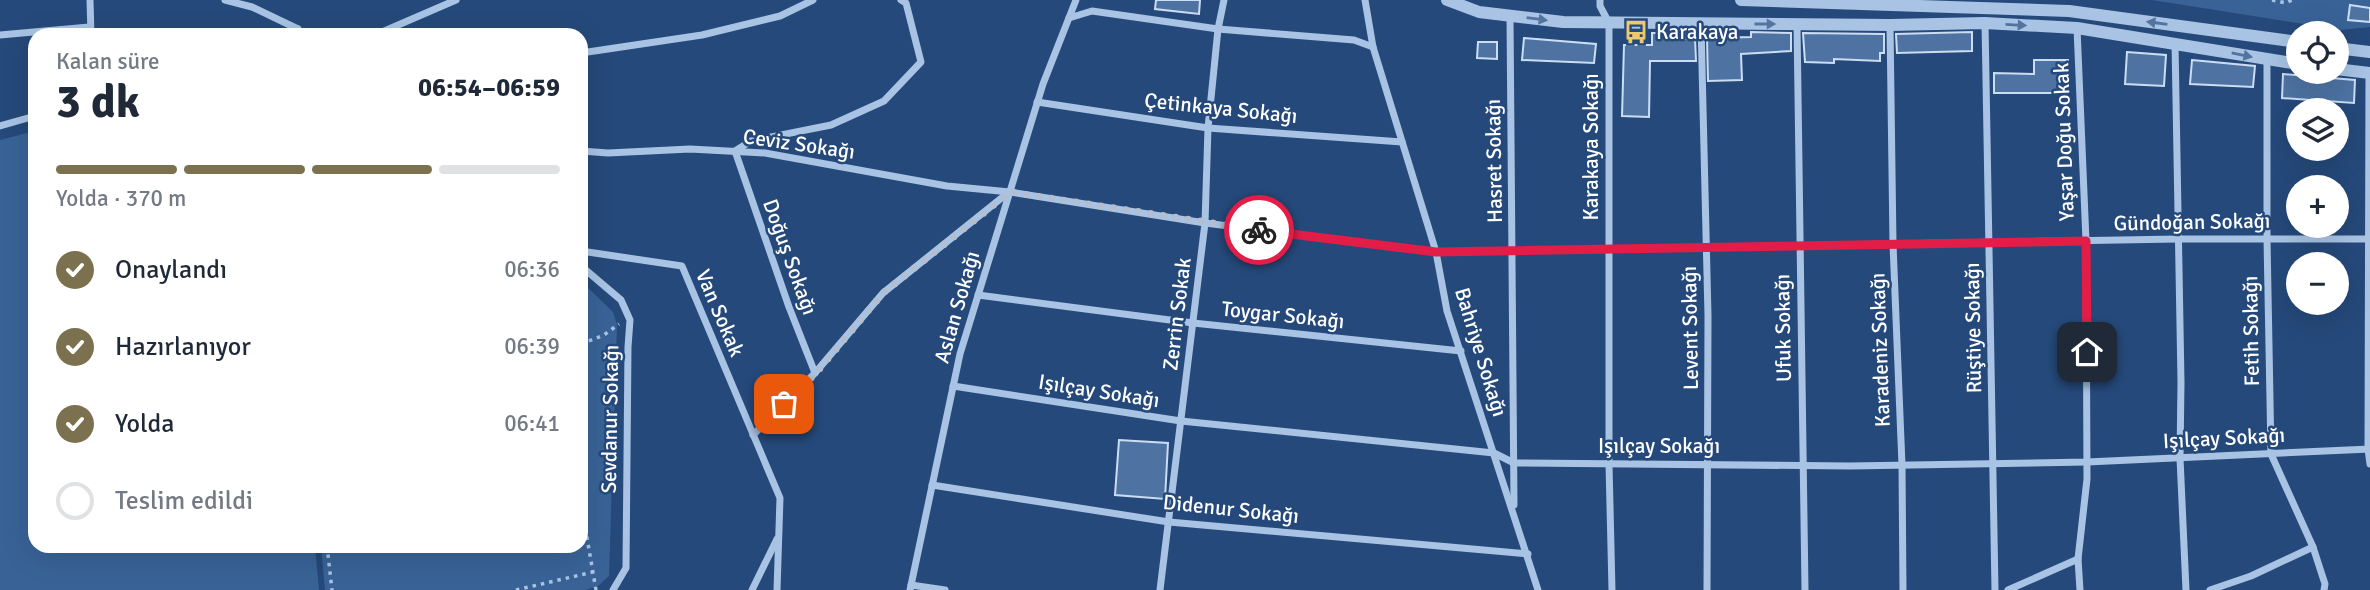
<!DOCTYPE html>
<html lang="tr">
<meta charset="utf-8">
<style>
:root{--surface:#fff;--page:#f2f2f3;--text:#1f2937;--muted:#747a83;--line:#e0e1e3;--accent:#7c714f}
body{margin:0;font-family:Signika,sans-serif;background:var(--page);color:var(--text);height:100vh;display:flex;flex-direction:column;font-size:26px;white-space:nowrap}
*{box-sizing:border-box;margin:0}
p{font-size:23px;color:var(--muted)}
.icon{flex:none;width:38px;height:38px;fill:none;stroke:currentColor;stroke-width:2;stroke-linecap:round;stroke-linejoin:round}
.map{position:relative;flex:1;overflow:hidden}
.side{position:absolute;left:28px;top:28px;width:560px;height:525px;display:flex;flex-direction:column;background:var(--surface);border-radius:21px;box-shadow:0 7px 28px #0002}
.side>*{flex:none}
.buttons{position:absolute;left:2286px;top:21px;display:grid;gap:14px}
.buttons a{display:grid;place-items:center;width:63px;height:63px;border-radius:50%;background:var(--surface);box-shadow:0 7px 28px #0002;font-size:35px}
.pin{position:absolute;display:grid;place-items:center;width:60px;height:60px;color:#fff;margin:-30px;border-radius:14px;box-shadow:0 4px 10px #0006}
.courier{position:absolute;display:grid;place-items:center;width:70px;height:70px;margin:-35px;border:5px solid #e11d48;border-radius:50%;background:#fff;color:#222;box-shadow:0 2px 9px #0007}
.head em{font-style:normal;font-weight:800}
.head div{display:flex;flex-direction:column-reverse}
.head{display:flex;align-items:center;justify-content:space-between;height:119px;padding:0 28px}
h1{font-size:46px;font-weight:800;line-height:52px}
.bar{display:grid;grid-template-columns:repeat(4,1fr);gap:10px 7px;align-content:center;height:84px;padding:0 28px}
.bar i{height:9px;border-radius:5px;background:var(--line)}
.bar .selected{background:var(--accent)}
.bar p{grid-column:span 4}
ol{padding:0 28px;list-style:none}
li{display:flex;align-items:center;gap:21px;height:77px}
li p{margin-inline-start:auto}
li .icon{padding:7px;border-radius:50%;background:var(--accent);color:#fff;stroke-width:4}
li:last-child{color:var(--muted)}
li i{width:38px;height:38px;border:4px solid var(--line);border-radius:50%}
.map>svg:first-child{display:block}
</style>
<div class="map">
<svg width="2370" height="590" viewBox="0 0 2370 590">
<rect width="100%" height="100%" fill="#25497a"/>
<!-- green -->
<g fill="#396397">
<path d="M2152,0h218v27l-29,3z"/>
<path d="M35,131v415h280l4,44h-319v-450z"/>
<path d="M581,281l32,31 4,13 -8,251 -11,10 -13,4h-260l-4,-44h260z"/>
</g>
<!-- building -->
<g fill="#4e73a3" stroke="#cbddf3" stroke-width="2">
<path d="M1156,0h44l-1,14 -44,-5z"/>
<path d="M2350,5l20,3v14l-22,-2z"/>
<path d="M1751,32l40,1v18l-50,3 1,26 -34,1 -1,-43 44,-1z"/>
<path d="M1972,32v19l-75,2 -1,-19z"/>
<path d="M1652,33h33v6l10,-1 1,23h-46l-1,56 -27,-1 2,-71h28z"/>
<path d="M1803,33l81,1v19h-4v8l-46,-2v4l-29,-1z"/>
<path d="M1524,38l72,6 -2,19 -72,-3z"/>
<path d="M1478,42h19v17l-20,-1z"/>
<path d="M2127,52l39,3 -2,31 -39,-2z"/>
<path d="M2034,60h34v33h-74v-20l40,1z"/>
<path d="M2192,60l63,6 -2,21 -63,-3z"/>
<path d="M2283,74l72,6 -1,23 -72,-5z"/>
<path d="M1119,440l49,3 -3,56 -50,-4z"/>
</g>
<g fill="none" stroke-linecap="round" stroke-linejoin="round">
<!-- path -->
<g stroke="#a8c3e4" stroke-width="3.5" stroke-dasharray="3.5 5" stroke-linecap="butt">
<path d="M2272,0l14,3 6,-3"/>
<path d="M581,344l23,-9 15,-11"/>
<path d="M581,503l15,87"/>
<path d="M327,546l5,44"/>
<path d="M516,590l77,-18"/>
</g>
<!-- minor -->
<g stroke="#a8c3e4" stroke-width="7">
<path d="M90,0l1,35"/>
<path d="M225,0l27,7 46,22"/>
<path d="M1365,0l8,47 63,205 11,59 91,279"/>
<path d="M1600,0v6l9,17v441l3,126"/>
<path d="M1510,16l4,489"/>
<path d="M1069,18l23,-7 126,18 136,11 19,7"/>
<path d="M1985,23l10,567"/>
<path d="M1701,24l7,292 -1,274"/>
<path d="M1797,24l8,566"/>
<path d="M1890,25l3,219 9,221 1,125"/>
<path d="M2077,28l9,213 1,238 -9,80 2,31"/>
<path d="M0,35l89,-8"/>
<path d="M288,35l10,-6"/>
<path d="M375,35l81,-35"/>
<path d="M2175,43l6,339 -1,76 6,132"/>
<path d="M581,53l121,-18 78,-19 33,-16"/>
<path d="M2267,60v179l4,215 42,93 12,37 -1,6"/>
<path d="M2369,73l-1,376 2,15"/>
<path d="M1037,102l171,26 194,14"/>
<path d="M0,126l35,-10"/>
<path d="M581,151l27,2 82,-4 75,4 182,33 63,6 195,31 231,29 742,-13h192"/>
<path d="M581,251l101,15 98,232 -3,92"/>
<path d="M581,266l40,34 9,20 -2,27 -2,221 -13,22"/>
<path d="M978,295l215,28 268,28"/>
<path d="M815,373l-26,-66 -54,-156 16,-10 80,-16 53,-24 37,-39 -15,-59 -5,-3"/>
<path d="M953,386l228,35 313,32 20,10 336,3 237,-4 283,-13"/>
<path d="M753,435l62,-62 68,-80 126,-101"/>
<path d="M932,485l237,37 359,32"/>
<path d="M911,585l34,5"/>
<path d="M752,590l25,-51"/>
<path d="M910,590l50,-236 83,-270 33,-84"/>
<path d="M1160,590l45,-367 3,-95 10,-99 6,-29"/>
<path d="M2008,590l70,-31"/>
<path d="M2210,590l41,-14 62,-29"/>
</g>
<!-- tertiary -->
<g stroke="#a8c3e4" stroke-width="12">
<path d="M1447,0l32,12 84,10 327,3 95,-2 92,5 221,36"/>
<path d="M1741,0l328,11 229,31"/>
<path d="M2336,48l34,4"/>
<path d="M2336,69l34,4"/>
</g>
</g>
<!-- one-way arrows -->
<defs><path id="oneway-solid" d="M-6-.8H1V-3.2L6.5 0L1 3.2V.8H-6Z" transform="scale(1.75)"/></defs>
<g fill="#53749f">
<use href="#oneway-solid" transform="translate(1537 19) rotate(7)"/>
<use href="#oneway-solid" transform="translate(2157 23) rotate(-172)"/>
<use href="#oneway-solid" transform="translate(1765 24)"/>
<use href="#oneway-solid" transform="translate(2016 25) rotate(3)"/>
<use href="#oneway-solid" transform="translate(2242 55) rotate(11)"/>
</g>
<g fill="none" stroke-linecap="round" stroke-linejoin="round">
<!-- done -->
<path stroke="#b3bfd0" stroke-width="7" stroke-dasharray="0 12.6" d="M784,404l32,-31 67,-80 127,-101 249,38"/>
<!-- route -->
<path stroke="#e11d48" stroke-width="9" d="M1259,230l177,22 650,-11 1,111"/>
</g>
<!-- icons -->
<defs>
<g id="bus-bare" transform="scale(1.89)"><path d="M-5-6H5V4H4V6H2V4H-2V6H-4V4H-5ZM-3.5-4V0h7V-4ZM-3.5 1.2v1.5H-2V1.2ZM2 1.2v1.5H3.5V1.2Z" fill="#edc96d" stroke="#25497a" stroke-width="2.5" paint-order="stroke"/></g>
</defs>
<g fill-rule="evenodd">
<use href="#bus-bare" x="1636" y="32"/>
</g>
<g text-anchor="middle" stroke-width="5" stroke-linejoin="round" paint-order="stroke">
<!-- poi labels -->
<g font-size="21" fill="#fff" stroke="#25497a" text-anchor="start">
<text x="1656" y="39">Karakaya</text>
</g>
<!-- street labels -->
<g font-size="21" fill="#fff" stroke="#25497a">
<text transform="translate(1221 108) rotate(6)" y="7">Çetinkaya Sokağı</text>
<text transform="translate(2064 142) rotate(-92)" y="7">Yaşar Doğu Sokak</text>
<text transform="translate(799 144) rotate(8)" y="7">Ceviz Sokağı</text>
<text transform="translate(1591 147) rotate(-90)" y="7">Karakaya Sokağı</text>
<text transform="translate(1494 161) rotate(-91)" y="7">Hasret Sokağı</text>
<text transform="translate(2192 222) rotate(-1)" y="7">Gündoğan Sokağı</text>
<text transform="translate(790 257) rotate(70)" y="7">Doğuş Sokağı</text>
<text transform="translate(957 307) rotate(-74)" y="7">Aslan Sokağı</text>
<text transform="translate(720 313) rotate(67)" y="7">Van Sokak</text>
<text transform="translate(1177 314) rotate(-83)" y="7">Zerrin Sokak</text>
<text transform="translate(1283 315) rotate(6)" y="7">Toygar Sokağı</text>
<text transform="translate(1690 328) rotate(-91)" y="7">Levent Sokağı</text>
<text transform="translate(1783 328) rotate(-91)" y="7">Ufuk Sokağı</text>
<text transform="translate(1973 328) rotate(-91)" y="7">Rüştiye Sokağı</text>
<text transform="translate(2251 331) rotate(-91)" y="7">Fetih Sokağı</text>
<text transform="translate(1880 350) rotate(-92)" y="7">Karadeniz Sokağı</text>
<text transform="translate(1481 352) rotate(73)" y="7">Bahriye Sokağı</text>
<text transform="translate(1099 391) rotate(9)" y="7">Işılçay Sokağı</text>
<text transform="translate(610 419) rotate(-89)" y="7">Sevdanur Sokağı</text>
<text transform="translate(2224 438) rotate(-3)" y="7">Işılçay Sokağı</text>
<text x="1659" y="453">Işılçay Sokağı</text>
<text transform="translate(1231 509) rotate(6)" y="7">Didenur Sokağı</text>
</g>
</g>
</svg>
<div class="buttons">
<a><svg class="icon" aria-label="locate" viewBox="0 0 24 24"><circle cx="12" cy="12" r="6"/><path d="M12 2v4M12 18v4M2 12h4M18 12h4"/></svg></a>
<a><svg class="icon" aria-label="layers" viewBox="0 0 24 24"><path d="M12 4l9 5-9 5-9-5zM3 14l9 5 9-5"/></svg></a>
<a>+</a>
<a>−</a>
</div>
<div class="pin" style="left:784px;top:404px;background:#ea580c"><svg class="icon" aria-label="bag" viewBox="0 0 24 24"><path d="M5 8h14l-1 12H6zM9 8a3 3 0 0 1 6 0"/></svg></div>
<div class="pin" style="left:2087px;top:352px;background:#1f2937"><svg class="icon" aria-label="home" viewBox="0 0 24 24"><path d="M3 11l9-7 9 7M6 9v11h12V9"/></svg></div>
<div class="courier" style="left:1259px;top:230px"><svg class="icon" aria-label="bike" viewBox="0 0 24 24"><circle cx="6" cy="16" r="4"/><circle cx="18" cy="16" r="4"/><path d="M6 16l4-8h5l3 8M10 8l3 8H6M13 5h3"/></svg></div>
<section class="side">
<div class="head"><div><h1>3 dk</h1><p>Kalan süre</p></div><em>06:54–06:59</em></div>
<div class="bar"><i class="selected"></i><i class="selected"></i><i class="selected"></i><i></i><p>Yolda · 370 m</p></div>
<ol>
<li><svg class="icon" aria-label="check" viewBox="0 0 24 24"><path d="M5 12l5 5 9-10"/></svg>Onaylandı<p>06:36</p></li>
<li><svg class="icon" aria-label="check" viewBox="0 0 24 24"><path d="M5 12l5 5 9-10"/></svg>Hazırlanıyor<p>06:39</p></li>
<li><svg class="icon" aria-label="check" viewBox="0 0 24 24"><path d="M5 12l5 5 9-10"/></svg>Yolda<p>06:41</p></li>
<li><i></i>Teslim edildi</li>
</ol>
</section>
</div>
